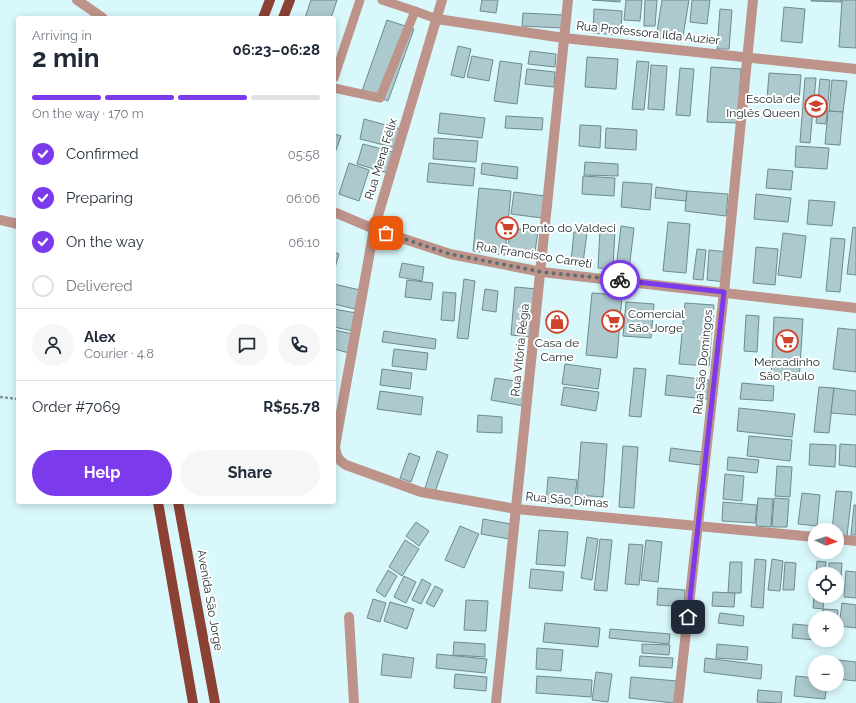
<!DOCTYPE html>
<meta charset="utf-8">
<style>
:root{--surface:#fff;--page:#f6f6f7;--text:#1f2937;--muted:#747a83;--line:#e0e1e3;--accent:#7c3aed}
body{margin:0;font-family:Raleway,sans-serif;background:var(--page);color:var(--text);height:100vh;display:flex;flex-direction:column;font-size:15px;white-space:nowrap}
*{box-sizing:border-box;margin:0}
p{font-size:13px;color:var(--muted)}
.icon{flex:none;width:22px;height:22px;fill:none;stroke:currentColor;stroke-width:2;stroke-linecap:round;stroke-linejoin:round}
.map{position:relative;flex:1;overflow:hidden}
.panel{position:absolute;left:16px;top:16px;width:320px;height:488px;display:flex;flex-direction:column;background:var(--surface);border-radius:4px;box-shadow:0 2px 10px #0003}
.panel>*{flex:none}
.needle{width:26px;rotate:93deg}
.tools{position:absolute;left:808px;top:523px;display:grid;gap:8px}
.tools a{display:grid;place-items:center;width:36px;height:36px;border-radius:50%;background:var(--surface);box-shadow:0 2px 10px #0003;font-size:20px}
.pin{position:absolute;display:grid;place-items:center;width:34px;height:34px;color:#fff;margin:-17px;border-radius:8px;box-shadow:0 2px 6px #0006}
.courier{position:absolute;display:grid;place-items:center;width:40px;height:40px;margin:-20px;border:3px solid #7c3aed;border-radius:50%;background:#fff;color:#222;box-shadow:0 1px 5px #0007}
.overview em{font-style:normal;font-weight:700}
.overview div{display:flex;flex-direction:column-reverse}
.overview{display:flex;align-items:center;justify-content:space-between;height:68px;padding:0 16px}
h1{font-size:26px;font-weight:700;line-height:30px}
.bar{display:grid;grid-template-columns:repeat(4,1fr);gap:6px 4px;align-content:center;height:48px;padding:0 16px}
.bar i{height:5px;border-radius:3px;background:var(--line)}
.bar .selected{background:var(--accent)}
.bar p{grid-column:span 4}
.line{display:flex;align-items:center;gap:10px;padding:0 16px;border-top:1px solid var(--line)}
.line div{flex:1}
.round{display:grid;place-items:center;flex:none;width:42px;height:42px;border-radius:21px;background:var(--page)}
ol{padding:0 16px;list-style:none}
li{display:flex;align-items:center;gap:12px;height:44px}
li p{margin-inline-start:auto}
li .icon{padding:4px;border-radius:50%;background:var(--accent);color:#fff;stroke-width:4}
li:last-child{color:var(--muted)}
li i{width:22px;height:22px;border:2px solid var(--line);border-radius:50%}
.primary-button{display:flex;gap:8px;margin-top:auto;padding:8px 16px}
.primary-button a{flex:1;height:46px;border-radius:24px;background:var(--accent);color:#fff;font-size:16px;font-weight:700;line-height:46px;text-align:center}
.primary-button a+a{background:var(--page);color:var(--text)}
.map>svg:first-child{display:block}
</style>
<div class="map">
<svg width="856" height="703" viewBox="0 0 856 703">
<rect width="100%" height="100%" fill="#d9f8fb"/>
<!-- building -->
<g fill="#acc9cd" stroke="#6e8a8e">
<path d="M311,0h26l-6,18h-26z"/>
<path d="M482,0h16l-2,13 -16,-2z"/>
<path d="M592,0h28v2z"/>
<path d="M626,0h16l-2,21 -16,-1z"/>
<path d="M645,0h12l-2,26h-11z"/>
<path d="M662,0h27l-7,42 -26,-4z"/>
<path d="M692,0h18l-3,24 -17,-2z"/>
<path d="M811,0h30v2l-30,-1z"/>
<path d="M842,0h14v48l-17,-1z"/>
<path d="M784,7l21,2 -3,34 -21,-2z"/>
<path d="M594,9l28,2 -1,24 -28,-2z"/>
<path d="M720,9l12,1 -3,39h-12z"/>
<path d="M523,13l40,2 -1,13 -40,-2z"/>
<path d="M387,20l27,9 -26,72 -26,-10z"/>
<path d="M458,46l13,3 -7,29 -13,-3z"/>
<path d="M530,51l26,3 -1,13 -27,-3z"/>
<path d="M472,56l21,4 -4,21 -22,-4z"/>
<path d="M587,57l31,2 -2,30 -31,-2z"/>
<path d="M500,61l22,3 -5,40 -23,-3z"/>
<path d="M637,61l12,1 -5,48 -12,-1z"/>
<path d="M651,65l16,1 -3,44 -16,-1z"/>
<path d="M711,67l30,2 -3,54 -31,-1z"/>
<path d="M680,68l14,1 -4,47 -14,-1z"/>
<path d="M527,69l28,3 -1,15 -29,-3z"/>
<path d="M769,73l32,2 -2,26 -32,-2z"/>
<path d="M805,78h11l-6,65 -10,-1z"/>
<path d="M820,79l10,1 -4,44 -10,-1z"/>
<path d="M832,80l15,1 -4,31 -14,-1z"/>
<path d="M828,111l15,1 -3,33 -15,-1z"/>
<path d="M440,113l45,5 -3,20 -44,-5z"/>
<path d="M506,116l37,2 -1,12 -37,-2z"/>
<path d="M364,119l37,10 -5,19 -36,-9z"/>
<path d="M580,125l21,1 -1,22 -21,-2z"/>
<path d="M606,128l31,2 -1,20 -31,-2z"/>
<path d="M334,134l7,2 -6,17h-1z"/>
<path d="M434,138l44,3 -2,21 -43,-3z"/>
<path d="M363,144l30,8 -5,21 -31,-9z"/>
<path d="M796,146l33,2 -2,21 -32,-2z"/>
<path d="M585,162l33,2v12l-34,-1z"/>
<path d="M349,163l20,7 -10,31 -20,-7z"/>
<path d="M429,163l46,5 -2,18 -46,-4z"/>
<path d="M482,163l36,4 -1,12 -36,-5z"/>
<path d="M768,169l25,2 -2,19 -25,-2z"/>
<path d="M583,176l32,2 -1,18 -32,-2z"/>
<path d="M623,182l29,2 -2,26 -29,-3z"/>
<path d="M656,187l31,4 -1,10 -31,-3z"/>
<path d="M479,188l32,3 -6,64 -32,-4z"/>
<path d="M687,191l41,3 -2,22 -41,-5z"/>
<path d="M514,192l31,4 -3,22 -31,-4z"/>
<path d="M756,194l35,4 -3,24 -34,-3z"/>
<path d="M809,200l26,2 -3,24 -25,-2z"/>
<path d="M668,222l22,2 -4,49 -23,-2z"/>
<path d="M621,226l13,2 -5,42 -13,-1z"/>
<path d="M853,227l3,1v47l-9,-1z"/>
<path d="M510,228l28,3 -3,21 -27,-3z"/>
<path d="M600,229l15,1 -2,39 -15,-1z"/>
<path d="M574,232l13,1 -4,30 -12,-2z"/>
<path d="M783,233l23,3 -5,42 -23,-3z"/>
<path d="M831,238l14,1 -5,53 -14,-1z"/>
<path d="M756,247l22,2 -3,36 -22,-2z"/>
<path d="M697,249l9,1 -3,30 -10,-1z"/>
<path d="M709,250l19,2 -3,30 -18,-2z"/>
<path d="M334,252l5,2 -5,17z"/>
<path d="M402,263l22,4 -2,14 -23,-4z"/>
<path d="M464,279l11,2 -7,58 -11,-1z"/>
<path d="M407,280l26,3 -2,17 -26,-3z"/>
<path d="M334,284l26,6 -5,19 -21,-5z"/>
<path d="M515,287l22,2 -5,48 -21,-2z"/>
<path d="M485,289l13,2 -2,21 -14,-2z"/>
<path d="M443,292l13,1 -2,28 -13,-1z"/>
<path d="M592,293l30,2 -5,63 -31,-3z"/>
<path d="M626,302l28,2 -3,34 -28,-2z"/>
<path d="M685,303l29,2 -5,61 -30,-2z"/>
<path d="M334,309l22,4 -3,18 -19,-4z"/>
<path d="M746,315l13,1 -2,36 -13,-1z"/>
<path d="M774,317l29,2 -4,62 -28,-2z"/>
<path d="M838,328l18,2v42l-23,-3z"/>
<path d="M334,330l19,4 -4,19 -15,-4z"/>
<path d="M384,331l52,8 -1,10 -53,-7z"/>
<path d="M394,349l34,4 -2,17 -34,-4z"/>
<path d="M565,364l36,5 -3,20 -36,-5z"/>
<path d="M634,368l12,1 -5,48 -12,-1z"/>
<path d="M382,369l30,4 -2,16 -30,-4z"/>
<path d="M667,375l42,5 -2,19 -42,-4z"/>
<path d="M495,378l33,5 -4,23 -33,-6z"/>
<path d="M742,383l32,3 -1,15 -33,-2z"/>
<path d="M564,387l35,5 -3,19 -35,-6z"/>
<path d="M819,387l15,1 -5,45 -15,-1z"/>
<path d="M834,388l22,3v24l-25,-2z"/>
<path d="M380,391l43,6 -2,18 -44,-6z"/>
<path d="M739,408l56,6 -3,23 -55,-6z"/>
<path d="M478,415l24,2v16l-25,-1z"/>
<path d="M749,436l43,4 -2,21 -43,-5z"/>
<path d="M581,442l26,2 -4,53 -26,-2z"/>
<path d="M810,444l26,1 -1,22 -26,-2z"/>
<path d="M840,444l16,1v22l-17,-2z"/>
<path d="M623,446l15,1 -4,61 -15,-1z"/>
<path d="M671,448l31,4 -2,13 -31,-4z"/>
<path d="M437,451l11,4 -13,37 -10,-4z"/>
<path d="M409,453l11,4 -9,25 -11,-4z"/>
<path d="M728,457l31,3 -2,13 -30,-3z"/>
<path d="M777,466l15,1 -2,30 -15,-1z"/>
<path d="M725,474l19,2 -2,25 -19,-2z"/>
<path d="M548,477l29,3 -3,26 -28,-3z"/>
<path d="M836,491l16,1 -5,44 -10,-1v-5h-5z"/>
<path d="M802,493l18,2 -3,31 -19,-2z"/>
<path d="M758,498l15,1 -2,28 -15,-1z"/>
<path d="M774,498l15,1 -2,28h-15z"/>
<path d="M723,502l34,3 -2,18 -33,-2z"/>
<path d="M854,505h2v30h-5z"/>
<path d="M483,519l28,5 -2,15 -28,-5z"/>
<path d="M416,522l13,9 -10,15 -13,-10z"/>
<path d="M460,526l19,8 -15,34 -19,-8z"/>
<path d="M539,530l29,2 -3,34 -29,-2z"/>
<path d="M587,537l11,2 -6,41 -11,-2z"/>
<path d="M600,539l12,1 -5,51 -13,-1z"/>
<path d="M405,540l14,9 -17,27 -13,-9z"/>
<path d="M646,540l16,2 -4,40 -17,-2z"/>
<path d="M629,544l14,1 -4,40 -14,-1z"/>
<path d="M755,559l11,1 -3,48 -12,-1z"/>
<path d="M772,559l11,2 -3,30 -12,-1z"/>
<path d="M817,561l9,1 -1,12h-9z"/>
<path d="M730,562h12l-1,31h-13z"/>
<path d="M785,562l11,1 -2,27h-11z"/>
<path d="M829,563h13l-2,30h-3v-19h-8z"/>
<path d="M531,569l33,3 -2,19 -33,-3z"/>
<path d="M388,570l9,6 -12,21 -9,-6z"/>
<path d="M846,571l10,1v26l-12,-1z"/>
<path d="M404,576l12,6 -10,21 -12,-6z"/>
<path d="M422,579l9,5 -10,20 -9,-4z"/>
<path d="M815,585v11h9l-1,13 -10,-1z"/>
<path d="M435,586l8,4 -9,17 -8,-4z"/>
<path d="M658,588l27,2 -1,17 -27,-2z"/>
<path d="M713,592l22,1 -1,14 -22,-1z"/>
<path d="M373,599l13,4 -6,19 -13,-4z"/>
<path d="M466,600l22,1 -2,30 -22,-1z"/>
<path d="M390,602l24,7 -7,20 -23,-8z"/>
<path d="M842,603l14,2v23l-17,-2z"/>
<path d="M823,609l15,1 -1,15v-7h-15z"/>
<path d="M720,613l24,3 -1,10 -25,-3z"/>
<path d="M545,623l55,5 -2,19 -55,-5z"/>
<path d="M793,624l22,2v14l-23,-2z"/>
<path d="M837,628h3l-1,13 -17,-1h15z"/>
<path d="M610,629l60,5 -1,10 -60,-6z"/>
<path d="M454,642l31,2v13l-32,-2z"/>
<path d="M642,644l28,1 -1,10 -27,-2z"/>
<path d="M717,644l31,3 -1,13 -31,-2z"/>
<path d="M537,648l26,2 -2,21 -25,-2z"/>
<path d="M383,654l31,4 -3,20 -30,-3z"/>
<path d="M437,654l50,5 -2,14 -49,-5z"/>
<path d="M640,656l33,2 -1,10 -33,-2z"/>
<path d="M705,658l57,7 -1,14 -57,-7z"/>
<path d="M828,659l28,3v19l-19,-2v-17h-9z"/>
<path d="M596,672l16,2 -4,28 -16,-2z"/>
<path d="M455,674l32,3 -1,14 -32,-3z"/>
<path d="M537,676l55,4 -1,17 -55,-4z"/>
<path d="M796,676l19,2v6h12l-2,15 -31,-3z"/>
<path d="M631,677l46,4 -3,22 -45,-5z"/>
<path d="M758,690l24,2 -1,11 -24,-1z"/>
</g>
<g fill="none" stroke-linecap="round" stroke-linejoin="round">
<!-- path -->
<path stroke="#809698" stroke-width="2.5" stroke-dasharray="3 2" stroke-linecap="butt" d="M0,397l18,2"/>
<!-- lane -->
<g stroke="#be9389" stroke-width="9">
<path d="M415,11l22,8"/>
<path d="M334,78l26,-78"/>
<path d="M334,88l46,10 35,-87 -33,-11"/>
</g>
<!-- street -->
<g stroke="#be9389" stroke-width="10">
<path d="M77,0l26,18"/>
<path d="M442,0l-68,229 -39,217c1,10 3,14 11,19l75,27 95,17 299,28"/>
<path d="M437,19l127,19 292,31"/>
<path d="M334,212l40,17 76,25 92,18 314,36"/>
<path d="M0,220l18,4"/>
<path d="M837,539l19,2"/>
<path d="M349,617l5,86"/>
<path d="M496,703l72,-703"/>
<path d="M678,703l46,-411 29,-292"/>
</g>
<!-- primary -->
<g stroke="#8b4235" stroke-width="10">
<path d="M263,18l7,-18"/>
<path d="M283,18l7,-18"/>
<path d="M158,502l35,201"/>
<path d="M178,502l37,201"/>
</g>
</g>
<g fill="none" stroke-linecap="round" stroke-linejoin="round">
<!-- done -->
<path stroke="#5e7072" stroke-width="4" stroke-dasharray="0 7.2" d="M386,233l64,21 92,18 78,8"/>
<!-- route -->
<path stroke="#7c3aed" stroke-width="5" d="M620,280l104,12 -36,325"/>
</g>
<!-- icons -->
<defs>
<g id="school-ring" transform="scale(1.15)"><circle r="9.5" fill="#fff" stroke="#ce432b" stroke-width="1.5"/><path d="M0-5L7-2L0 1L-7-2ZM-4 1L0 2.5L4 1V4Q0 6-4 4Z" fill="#ce432b"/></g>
<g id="supermarket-ring" transform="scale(1.15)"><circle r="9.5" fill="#fff" stroke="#ce432b" stroke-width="1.5"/><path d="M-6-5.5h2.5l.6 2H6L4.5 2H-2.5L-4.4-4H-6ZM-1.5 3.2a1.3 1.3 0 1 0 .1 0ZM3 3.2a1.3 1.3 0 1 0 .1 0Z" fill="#ce432b"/></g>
<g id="shop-ring" transform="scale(1.15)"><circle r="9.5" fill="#fff" stroke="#ce432b" stroke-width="1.5"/><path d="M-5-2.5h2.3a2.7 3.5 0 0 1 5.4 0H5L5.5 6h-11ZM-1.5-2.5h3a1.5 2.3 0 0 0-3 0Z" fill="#ce432b"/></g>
</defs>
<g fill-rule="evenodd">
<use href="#school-ring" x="816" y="106"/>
<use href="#supermarket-ring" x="507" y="228"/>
<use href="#supermarket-ring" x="613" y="321"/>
<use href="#shop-ring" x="557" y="322"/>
<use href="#supermarket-ring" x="787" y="341"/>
</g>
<g text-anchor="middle" stroke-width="4" stroke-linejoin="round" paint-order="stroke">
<!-- street labels -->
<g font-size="12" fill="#1b2628" stroke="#fff">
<text transform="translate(648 33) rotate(6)" y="4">Rua Professora Ilda Auzier</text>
<text transform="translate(381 159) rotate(-73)" y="4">Rua Mena Félix</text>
<text transform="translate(534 255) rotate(9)" y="4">Rua Francisco Carreti</text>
<text transform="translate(520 350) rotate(-84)" y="4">Rua Vitória Régia</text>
<text transform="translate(703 362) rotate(-84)" y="4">Rua São Domingos</text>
<text transform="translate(567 500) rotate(5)" y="4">Rua São Dimas</text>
<text transform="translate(210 600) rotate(80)" y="4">Avenida São Jorge</text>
</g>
<!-- poi labels -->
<g font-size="12" fill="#1b2628" stroke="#fff" text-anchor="start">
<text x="800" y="103" text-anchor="end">Escola de<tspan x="800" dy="14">Inglês Queen</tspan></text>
<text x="522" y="232">Ponto do Valdeci</text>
<text x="628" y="318">Comercial<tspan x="628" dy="14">São Jorge</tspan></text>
<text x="557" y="347" text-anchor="middle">Casa de<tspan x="557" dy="14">Carne</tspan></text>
<text x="787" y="366" text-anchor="middle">Mercadinho<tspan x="787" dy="14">São Paulo</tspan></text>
</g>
</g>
</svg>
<div class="tools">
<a><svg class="needle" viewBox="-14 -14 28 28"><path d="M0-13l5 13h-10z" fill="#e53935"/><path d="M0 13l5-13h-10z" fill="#747a83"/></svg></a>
<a><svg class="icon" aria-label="locate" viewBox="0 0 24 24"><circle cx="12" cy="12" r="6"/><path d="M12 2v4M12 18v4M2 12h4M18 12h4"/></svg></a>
<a>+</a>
<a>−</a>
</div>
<div class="pin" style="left:386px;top:233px;background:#ea580c"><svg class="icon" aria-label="bag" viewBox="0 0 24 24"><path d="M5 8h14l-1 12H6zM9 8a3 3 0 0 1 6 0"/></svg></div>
<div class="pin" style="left:688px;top:617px;background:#1f2937"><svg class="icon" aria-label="home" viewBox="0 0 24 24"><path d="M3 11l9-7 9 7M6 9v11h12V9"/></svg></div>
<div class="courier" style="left:620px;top:280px"><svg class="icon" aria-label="bike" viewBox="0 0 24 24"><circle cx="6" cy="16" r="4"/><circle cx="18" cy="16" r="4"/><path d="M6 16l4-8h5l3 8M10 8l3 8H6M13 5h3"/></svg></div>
<section class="panel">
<div class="overview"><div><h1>2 min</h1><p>Arriving in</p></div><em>06:23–06:28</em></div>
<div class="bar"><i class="selected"></i><i class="selected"></i><i class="selected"></i><i></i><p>On the way · 170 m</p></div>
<ol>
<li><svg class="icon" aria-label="check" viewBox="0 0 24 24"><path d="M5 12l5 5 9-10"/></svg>Confirmed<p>05:58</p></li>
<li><svg class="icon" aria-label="check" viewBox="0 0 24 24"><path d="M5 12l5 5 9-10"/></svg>Preparing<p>06:06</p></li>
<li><svg class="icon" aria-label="check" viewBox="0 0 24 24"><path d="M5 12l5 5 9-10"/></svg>On the way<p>06:10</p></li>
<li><i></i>Delivered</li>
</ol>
<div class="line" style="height:72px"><a class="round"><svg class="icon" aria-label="person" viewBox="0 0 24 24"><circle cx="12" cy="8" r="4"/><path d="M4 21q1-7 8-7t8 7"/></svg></a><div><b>Alex</b><p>Courier · 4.8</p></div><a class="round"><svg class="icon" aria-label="chat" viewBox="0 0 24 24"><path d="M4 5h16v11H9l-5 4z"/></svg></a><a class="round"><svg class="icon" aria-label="phone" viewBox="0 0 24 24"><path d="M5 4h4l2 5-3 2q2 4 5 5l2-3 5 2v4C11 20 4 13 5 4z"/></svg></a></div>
<div class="line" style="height:52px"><div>Order #7069</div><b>R$55.78</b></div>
<div class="primary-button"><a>Help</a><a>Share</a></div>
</section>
</div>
